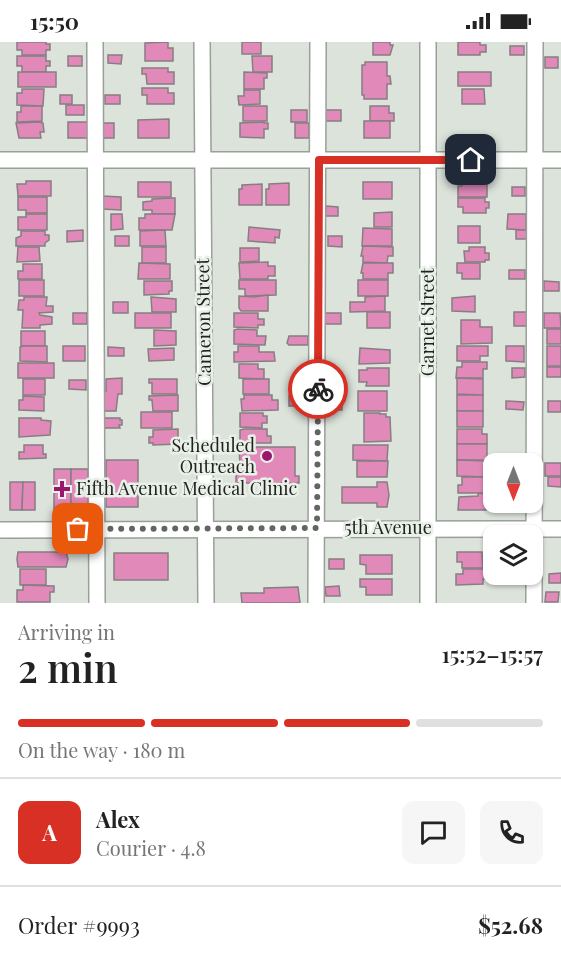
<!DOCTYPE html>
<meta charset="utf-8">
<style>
:root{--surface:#fff;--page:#f6f6f6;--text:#222;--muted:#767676;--line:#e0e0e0;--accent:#d93025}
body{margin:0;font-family:"Playfair Display",serif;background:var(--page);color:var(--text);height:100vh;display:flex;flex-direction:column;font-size:22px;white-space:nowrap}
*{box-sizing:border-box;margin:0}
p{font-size:20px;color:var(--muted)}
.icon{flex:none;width:33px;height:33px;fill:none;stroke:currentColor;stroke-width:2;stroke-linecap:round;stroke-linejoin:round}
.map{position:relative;height:561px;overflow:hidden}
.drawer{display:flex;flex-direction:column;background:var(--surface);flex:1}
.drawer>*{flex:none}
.needle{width:39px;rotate:180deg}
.fabs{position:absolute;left:483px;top:411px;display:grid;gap:12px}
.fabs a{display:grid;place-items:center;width:60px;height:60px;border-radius:12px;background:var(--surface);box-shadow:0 2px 4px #0004;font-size:30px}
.pin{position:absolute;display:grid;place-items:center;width:51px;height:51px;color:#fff;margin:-26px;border-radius:12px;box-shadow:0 3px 9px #0006}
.courier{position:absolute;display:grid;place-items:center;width:60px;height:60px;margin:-30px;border:4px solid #d93025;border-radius:50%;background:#fff;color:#222;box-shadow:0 2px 8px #0007}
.summary em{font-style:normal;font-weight:600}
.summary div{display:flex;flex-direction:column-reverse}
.summary{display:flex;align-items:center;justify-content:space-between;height:102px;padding:0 18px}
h1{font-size:39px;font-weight:600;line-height:45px}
.bar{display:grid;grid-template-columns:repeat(4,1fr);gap:9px 6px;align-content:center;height:72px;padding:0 18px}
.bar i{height:8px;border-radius:4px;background:var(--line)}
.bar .active{background:var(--accent)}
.bar p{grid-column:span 4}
.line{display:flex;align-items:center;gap:15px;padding:0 18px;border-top:2px solid var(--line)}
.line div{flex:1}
.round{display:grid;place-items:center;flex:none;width:63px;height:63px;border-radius:12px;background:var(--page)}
.status{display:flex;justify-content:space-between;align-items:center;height:42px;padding:0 30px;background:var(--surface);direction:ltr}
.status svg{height:16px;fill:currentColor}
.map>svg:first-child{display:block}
</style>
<div class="status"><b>15:50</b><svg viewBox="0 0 49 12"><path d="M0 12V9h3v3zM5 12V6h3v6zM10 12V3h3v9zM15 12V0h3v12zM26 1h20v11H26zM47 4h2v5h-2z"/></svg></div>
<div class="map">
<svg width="561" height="561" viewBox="0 0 561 561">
<rect width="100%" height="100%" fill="#dce3db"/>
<!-- building -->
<g fill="#e18aba" stroke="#877e82" stroke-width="1.5">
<path d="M17,0h29v2h4v6h-4v5h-24v-5h-5z"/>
<path d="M168,0v6h5v13h-28v-18z"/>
<rect x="242" y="0" width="19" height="12"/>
<path d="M373,0h17v3h3l-3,10h-17z"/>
<path d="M458,0h22v3h6v7h-6v3h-22z"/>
<rect x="510" y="4" width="14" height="9"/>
<path d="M108,13h14l-1,9 -13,-1z"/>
<path d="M17,14h29v5h4v5h-4v6h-24v-6h-5z"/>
<rect x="68" y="14" width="14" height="10"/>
<path d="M252,14h20v16h-19z"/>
<rect x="545" y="15" width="13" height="11"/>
<path d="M365,20h22v14h3l1,8h-4v15h-23v-4h-2v-30h3z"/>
<path d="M142,26h26v4h6v12h-27l-1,-10h-4z"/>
<rect x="18" y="30" width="38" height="15"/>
<path d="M244,30l23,1v5h-3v11h-20z"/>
<rect x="458" y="30" width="33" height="14"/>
<path d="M142,46h26v5h6v11h-27v-9h-5z"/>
<path d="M22,47h22l-1,17 -26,-1v-12h5z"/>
<path d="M462,47h22l1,15h-23z"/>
<path d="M244,48h16v14l-21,1 -1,-9h6z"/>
<rect x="60" y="53" width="12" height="9"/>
<rect x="105" y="53" width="15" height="9"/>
<rect x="66" y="63" width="18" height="10"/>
<path d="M21,64h21v15l-25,1v-10h4z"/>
<rect x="243" y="64" width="24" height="15"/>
<path d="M370,64h19v7h5v8h-24z"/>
<rect x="291" y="68" width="16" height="12"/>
<rect x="323" y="68" width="18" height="11"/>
<path d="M169,77v19h-31v-18z"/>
<rect x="364" y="79" width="26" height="17"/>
<path d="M40,80l3,1 1,9h-4l1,6h-22l-3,-15z"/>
<rect x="68" y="80" width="20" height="16"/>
<path d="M264,80v1h4v6h-4v9l-24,-1v-14z"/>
<rect x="102" y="81" width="12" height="15"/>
<rect x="295" y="81" width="14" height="15"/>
<path d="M26,139h25v15h-33l-1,-12h9z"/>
<path d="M462,139h25v16h-29v-11h4z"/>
<rect x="138" y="140" width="33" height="15"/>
<rect x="363" y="140" width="29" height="17"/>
<path d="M289,141v22h-23v-16h3v-5z"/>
<path d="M262,142v21h-23v-16h3v-4z"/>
<rect x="512" y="145" width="13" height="9"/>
<path d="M102,154l19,1v13l-19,-1z"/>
<path d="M18,155h29v16h-21v-3h-8z"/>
<path d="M171,156h4v16h-23v-4h-9v-8l9,-1v-2z"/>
<path d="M458,156h27v4h4v6h-3v5h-23v-6h-5z"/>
<path d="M326,164l12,1v9h-13z"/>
<path d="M392,170v15h-18v-14z"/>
<path d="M26,172h21v16h-29v-13h8z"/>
<path d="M111,172h11l1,15 -12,1z"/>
<path d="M145,172h30l-3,16h-33v-12h6z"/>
<path d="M508,172h18v16l-19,-1z"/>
<rect x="458" y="184" width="22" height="17"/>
<path d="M249,185l31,3 -1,8 -4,-1v6l-27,-2z"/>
<path d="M363,186l29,1v17h-30z"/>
<path d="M83,188v11l-16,1v-11z"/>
<path d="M165,188l1,16h-26v-15z"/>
<rect x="516" y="188" width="11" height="9"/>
<path d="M21,189h24v4h4v5l-4,3v3h-29v-8l5,-2z"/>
<rect x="115" y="194" width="14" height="10"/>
<path d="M328,194h14v11l-14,-1z"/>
<path d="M363,204l30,1v9h-5l-1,7 -24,-1v-6h-2z"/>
<path d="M18,205h21l1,14 -23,1z"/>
<rect x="142" y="205" width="24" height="16"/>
<path d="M469,205h16v6h4v7h-4v2h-20l-1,-11h5z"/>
<path d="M240,206h19v13l-19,1z"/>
<path d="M268,220v4h7v10h-7v3h-28l-1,-16z"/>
<path d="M139,221l31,1v15h-32z"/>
<path d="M363,221h30v10h-5v6h-25v-6h-2z"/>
<path d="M457,221h23v16h-18v-6h-5z"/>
<path d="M23,222h19v15h-24v-8h5z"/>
<rect x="509" y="228" width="16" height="9"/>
<rect x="19" y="238" width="25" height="16"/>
<path d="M239,238h37v15l-31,1v-7h-6z"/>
<rect x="358" y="238" width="30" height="16"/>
<path d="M144,239h28v10h-3v3l-25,1z"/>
<path d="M544,239l15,1v9h-15z"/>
<path d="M268,253v16h-27l-2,-3v-12l15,1z"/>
<path d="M385,254v15l-35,1v-10h15v-5z"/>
<path d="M475,254v16l-23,-1v-13z"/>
<path d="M24,255h23l-1,9h7v6l-14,1 1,2 12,2v7l-12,1v3h-18l1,-18h-5l1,-10h5z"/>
<path d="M151,255l25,2v13h-24z"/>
<rect x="113" y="260" width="15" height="11"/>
<rect x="367" y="270" width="23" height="16"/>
<rect x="514" y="270" width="14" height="14"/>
<rect x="73" y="271" width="14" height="11"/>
<rect x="135" y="271" width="36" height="15"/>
<path d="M234,271h24v6h6v6h-6v3l-24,-1z"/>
<rect x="325" y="271" width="16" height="11"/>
<path d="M544,271h16l1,15h-17z"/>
<path d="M461,278h19v7h12v16l-31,1z"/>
<path d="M238,287l19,1v6h9l-1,9 -31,-1v-14z"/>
<rect x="547" y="287" width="14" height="15"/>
<path d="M154,288l22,1v14l-22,1z"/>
<rect x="21" y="289" width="24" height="15"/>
<path d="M289,294h19v9h-19l-2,-2z"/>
<path d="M23,304h24v16l-27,-1v-14z"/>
<rect x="63" y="304" width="22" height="15"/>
<path d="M238,304h21v6h15l1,9 -41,1v-10h4z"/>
<path d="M457,304h31v10h-8v5h-23z"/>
<path d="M506,304h18v16l-18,-1z"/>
<rect x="547" y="304" width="14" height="20"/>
<path d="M108,305l16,1v8h-16z"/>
<path d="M174,306v12l-25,1 -1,-12z"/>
<path d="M360,306l30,2v13l-31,1z"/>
<path d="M462,320h25v7h-4v9h-27l1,-11h5z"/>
<rect x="18" y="321" width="36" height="15"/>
<path d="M239,322h19v5h6v10l-25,-1z"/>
<rect x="547" y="325" width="14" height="10"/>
<path d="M367,326h22v18h-23l1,-4h-8v-12h8z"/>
<path d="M512,326h13v9l-13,1z"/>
<path d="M122,336v16h-4l-2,17h-13l-1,-20h4v-12z"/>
<path d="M457,336l26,1v16l-26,-1z"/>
<rect x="23" y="337" width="22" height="16"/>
<path d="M149,337h28v15h-25v-11h-3z"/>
<rect x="243" y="337" width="26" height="15"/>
<path d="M69,338h17v10l-17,-1z"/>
<path d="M295,338l10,1v9h-10z"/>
<rect x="358" y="349" width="29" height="20"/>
<path d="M178,353v16h-25l-1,-11h-3v-4z"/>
<path d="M244,353h28v5h6v10l-36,1 -1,-12h3z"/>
<rect x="457" y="353" width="26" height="16"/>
<path d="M23,354l21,1v14l-25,-1v-10h4z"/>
<rect x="289" y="354" width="16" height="10"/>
<path d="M326,355h16v13h-17z"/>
<path d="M506,359l18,1 -1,8 -17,-1z"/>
<rect x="548" y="359" width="13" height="11"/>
<rect x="457" y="369" width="26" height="16"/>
<rect x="141" y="370" width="31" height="16"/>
<path d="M240,371h23v3h4v7h-5v5l-22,-1z"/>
<path d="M364,371h16v1h6v3h4l1,24 -27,1z"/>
<path d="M19,376h22v2l10,1 -1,14 -31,2z"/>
<path d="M104,376h16v2h2v5h-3l1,3h-16z"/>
<path d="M178,387v15l-25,1v-2h-4v-6h4v-7z"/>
<path d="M244,387h23v7h4v7h-31v-13z"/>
<path d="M457,387h25v5h5v10h-30z"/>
<rect x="457" y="402" width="30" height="16"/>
<path d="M24,403h19v9h3v4l-27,1v-7h5z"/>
<path d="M353,403h35l-1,16 -34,-1z"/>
<path d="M239,405h56v29h4v7h-63v-18h4z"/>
<rect x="106" y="418" width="32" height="47"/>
<path d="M457,418l30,1v16l-30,-1z"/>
<path d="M357,419h31l-1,16h-30z"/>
<rect x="545" y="421" width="16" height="13"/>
<rect x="54" y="427" width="17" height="40"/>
<rect x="71" y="427" width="17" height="40"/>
<path d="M462,435h31v16h-35v-8h4z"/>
<path d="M548,435h13v10l-13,-1z"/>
<path d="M10,440h13l-1,28h-12z"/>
<path d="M23,440h12v28h-13z"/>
<path d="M377,440h10l2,13 -2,12h-10v-4h-35v-16h35z"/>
<path d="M478,451l8,1v16h-28l1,-13 19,-1z"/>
<path d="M18,510h48l2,7 -2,8h-48l-1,-8z"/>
<path d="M457,510h25l1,16h-21v-6h-5z"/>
<rect x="114" y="511" width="54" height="27"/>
<path d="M360,513h32v19h-26v-9l-6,-1z"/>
<rect x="329" y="517" width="15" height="10"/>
<rect x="20" y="527" width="26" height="16"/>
<path d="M463,527h24v6l-1,4h-3v5l-27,1v-11h7z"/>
<path d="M561,531v10h-12v-9z"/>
<path d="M360,537h32v16h-26v-8h-6z"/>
<path d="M23,543l31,1v6h-4v10h-33v-12h6z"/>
<path d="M339,544l1,10h-14l-1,-9z"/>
<path d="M298,545l2,16h-58l-1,-10h23v-5z"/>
<path d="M546,550h13l-1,10h-13z"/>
</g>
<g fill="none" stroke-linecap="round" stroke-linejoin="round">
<!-- minor casing -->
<g stroke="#99a098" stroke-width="18">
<g id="minor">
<path d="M95,0l2,561"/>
<path d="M202,0l4,561"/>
<path d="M428,0v561"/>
<path d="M0,118h561"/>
<path d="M0,488l561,-1"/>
<path d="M316,561l2,-561"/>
<path d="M534,561l1,-561"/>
</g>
</g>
<!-- minor -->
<use href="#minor" stroke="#fff" stroke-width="15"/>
</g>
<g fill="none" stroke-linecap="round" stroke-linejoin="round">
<!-- done -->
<path stroke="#626661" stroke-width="6" stroke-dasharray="0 10.8" d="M78,487l239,-1 1,-139"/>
<!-- route -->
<path stroke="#d93025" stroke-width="8" d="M318,347l1,-229h152"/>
</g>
<!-- markers -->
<g fill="#98166c" stroke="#e9f0e8" stroke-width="2">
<circle cx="267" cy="414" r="6"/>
<path d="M59 438h6v6h6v6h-6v6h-6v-6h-6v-6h6z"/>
</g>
<g text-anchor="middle" stroke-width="5" stroke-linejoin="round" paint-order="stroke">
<!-- street labels -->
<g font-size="18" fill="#202320" stroke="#e9f0e8">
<text transform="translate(204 280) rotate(-91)" y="6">Cameron Street</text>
<text transform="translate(428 280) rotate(-90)" y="6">Garnet Street</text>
<text x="388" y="492">5th Avenue</text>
</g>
<!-- poi labels -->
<g font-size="18" fill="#202320" stroke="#e9f0e8" text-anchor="end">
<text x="255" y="410">Scheduled<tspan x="255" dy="21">Outreach</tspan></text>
<text x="76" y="453" text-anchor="start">Fifth Avenue Medical Clinic</text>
</g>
</g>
</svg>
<div class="fabs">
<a><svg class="needle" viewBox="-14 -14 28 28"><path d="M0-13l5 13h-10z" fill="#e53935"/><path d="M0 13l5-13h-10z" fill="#767676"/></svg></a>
<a><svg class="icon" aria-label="layers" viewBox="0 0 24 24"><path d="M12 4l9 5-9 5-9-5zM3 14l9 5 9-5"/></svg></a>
</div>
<div class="pin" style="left:78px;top:487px;background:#ea580c"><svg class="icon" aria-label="bag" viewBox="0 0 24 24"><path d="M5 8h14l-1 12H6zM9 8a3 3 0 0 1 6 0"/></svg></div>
<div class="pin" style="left:471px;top:118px;background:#1f2937"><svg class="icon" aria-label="home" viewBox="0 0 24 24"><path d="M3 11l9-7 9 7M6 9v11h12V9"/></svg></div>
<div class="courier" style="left:318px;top:347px"><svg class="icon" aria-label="bike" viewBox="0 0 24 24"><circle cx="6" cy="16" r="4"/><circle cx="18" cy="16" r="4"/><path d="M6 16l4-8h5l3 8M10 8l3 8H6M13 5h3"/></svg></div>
</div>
<section class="drawer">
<div class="summary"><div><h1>2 min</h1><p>Arriving in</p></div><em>15:52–15:57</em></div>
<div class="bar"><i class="active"></i><i class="active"></i><i class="active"></i><i></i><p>On the way · 180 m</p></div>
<div class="line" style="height:108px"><b class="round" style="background:var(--accent);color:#fff">A</b><div><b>Alex</b><p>Courier · 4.8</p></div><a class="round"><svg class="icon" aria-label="chat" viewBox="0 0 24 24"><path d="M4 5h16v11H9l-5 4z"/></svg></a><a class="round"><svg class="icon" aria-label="phone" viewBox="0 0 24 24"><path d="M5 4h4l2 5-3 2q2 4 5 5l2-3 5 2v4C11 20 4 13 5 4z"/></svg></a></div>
<div class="line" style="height:78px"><div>Order #9993</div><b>$52.68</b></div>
</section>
